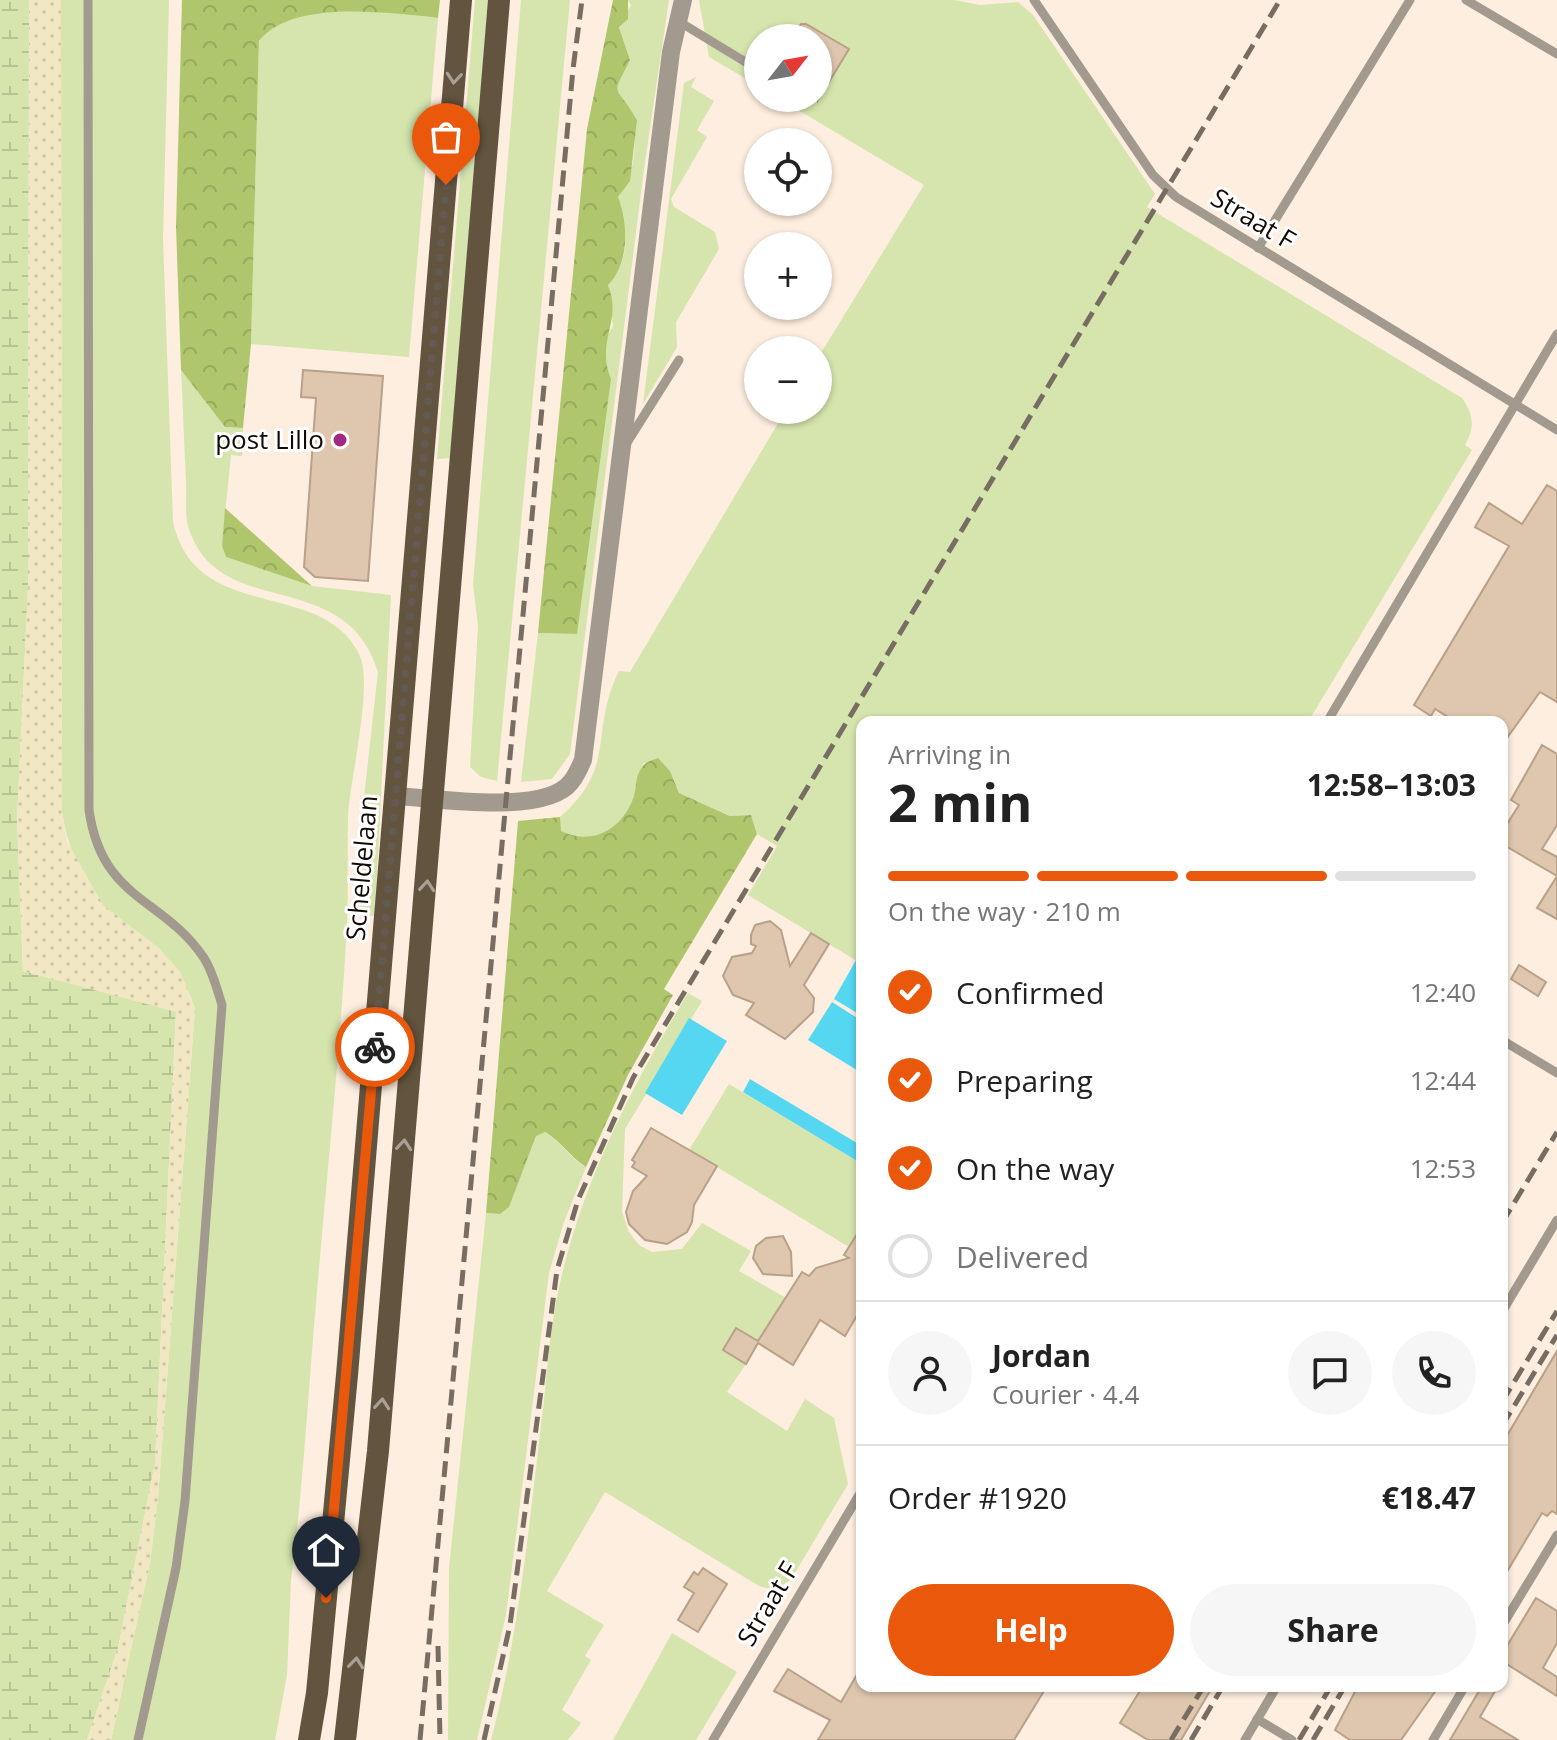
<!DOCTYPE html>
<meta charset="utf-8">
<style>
:root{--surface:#fff;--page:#f6f6f6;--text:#222;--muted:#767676;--line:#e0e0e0;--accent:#ea580c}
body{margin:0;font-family:"Open Sans",sans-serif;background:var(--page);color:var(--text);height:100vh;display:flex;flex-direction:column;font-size:30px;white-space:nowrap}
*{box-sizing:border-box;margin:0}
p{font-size:26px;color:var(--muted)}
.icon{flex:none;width:44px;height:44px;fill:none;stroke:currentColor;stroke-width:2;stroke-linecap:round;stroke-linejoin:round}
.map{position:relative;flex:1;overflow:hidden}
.drawer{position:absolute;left:856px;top:716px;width:652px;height:976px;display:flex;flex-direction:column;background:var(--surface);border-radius:16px;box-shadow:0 2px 6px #0004}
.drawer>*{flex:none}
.needle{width:52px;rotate:59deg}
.controls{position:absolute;left:744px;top:24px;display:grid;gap:16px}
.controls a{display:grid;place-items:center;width:88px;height:88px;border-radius:50%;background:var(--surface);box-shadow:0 2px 6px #0004;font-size:40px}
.pin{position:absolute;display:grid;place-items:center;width:68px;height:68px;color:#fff;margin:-82px -34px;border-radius:50% 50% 50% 0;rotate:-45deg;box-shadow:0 0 8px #0007}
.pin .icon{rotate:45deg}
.courier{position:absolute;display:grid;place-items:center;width:80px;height:80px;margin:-40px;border:6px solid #ea580c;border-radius:50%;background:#fff;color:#222;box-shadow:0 2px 10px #0007}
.overview em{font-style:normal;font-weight:700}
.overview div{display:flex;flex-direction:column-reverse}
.overview{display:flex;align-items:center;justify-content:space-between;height:136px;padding:0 32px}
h1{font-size:52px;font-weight:700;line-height:60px}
.bar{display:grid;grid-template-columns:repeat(4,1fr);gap:12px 8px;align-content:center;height:96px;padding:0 32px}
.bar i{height:10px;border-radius:6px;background:var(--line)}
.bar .active{background:var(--accent)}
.bar p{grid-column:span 4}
.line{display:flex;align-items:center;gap:20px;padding:0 32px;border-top:2px solid var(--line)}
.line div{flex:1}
.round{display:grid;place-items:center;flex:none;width:84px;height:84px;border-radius:42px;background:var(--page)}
ol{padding:0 32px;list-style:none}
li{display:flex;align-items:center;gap:24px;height:88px}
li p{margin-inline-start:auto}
li .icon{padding:8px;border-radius:50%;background:var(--accent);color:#fff;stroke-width:4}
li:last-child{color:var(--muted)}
li i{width:44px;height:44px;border:4px solid var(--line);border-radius:50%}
.primary-button{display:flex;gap:16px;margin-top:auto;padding:16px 32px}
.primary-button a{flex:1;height:92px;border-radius:48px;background:var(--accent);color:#fff;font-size:32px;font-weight:700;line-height:92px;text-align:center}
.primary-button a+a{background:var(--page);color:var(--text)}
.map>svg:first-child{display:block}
</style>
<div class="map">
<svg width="1557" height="1740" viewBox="0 0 1557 1740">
<defs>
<pattern id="forest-crowns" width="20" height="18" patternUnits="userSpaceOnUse" patternTransform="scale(2)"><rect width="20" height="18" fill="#b0c66c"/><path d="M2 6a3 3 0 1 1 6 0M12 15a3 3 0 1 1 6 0" fill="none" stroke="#96a95c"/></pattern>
<pattern id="wetland-marsh" width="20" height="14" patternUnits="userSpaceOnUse" patternTransform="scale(2)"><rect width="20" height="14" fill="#d5e5ad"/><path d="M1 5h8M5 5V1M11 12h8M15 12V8" fill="none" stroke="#b6c393"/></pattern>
<pattern id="sand-dots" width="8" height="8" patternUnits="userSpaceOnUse" patternTransform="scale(2)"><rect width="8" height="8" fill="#f1e7c2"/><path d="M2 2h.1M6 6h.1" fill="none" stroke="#cec5a5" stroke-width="1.8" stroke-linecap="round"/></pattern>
</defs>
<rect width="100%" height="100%" fill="#fdeedf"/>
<!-- grass -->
<g fill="#d5e5ad">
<path d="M61,0h108l-6,238 10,284c23,103 148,55 186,132 15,31 -9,123 -11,162 -1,42 1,84 -2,126 -7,121 -20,241 -30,361 -8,92 -13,185 -25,277l-4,95 -12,65h-164l39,-177 8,-65 37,-489c-19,-62 -52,-62 -92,-103 -23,-25 -36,-62 -41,-95z"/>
<path d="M475,0h13l-38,458 -13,1z"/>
<path d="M521,0h49l-73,781 -16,-4 -11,-10 8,-141 -5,-42z"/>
<path d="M628,0h41l-25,169 -74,585 -18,25 -31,3 17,-149 38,1 34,-255 -7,-20 2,-19 8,-14 -5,-42c22,-20 21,-60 10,-87 22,-28 23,-80 -2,-107v-9l14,-21 -11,-34 12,-21z"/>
<path d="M699,0h255l26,5 38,-3 15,13 122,179 -8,13 315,191c12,17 13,29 3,47l7,5 -164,272h-446v242l-114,-69 29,-49 -20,-12 -6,-19 -20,1 -52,-23 -9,-22 -26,-8c-7,12 -7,18 -9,30 -8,36 -43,53 -75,38v-14c58,-50 29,-86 59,-146l11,1 156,-262h32v-52l106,-173 -146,-87h40v-60h-60v48l-49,-29z"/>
<path d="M323,5l115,13 -29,339 -158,-13 8,-302c14,-26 35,-33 64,-37z"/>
<path d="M696,77l-5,10 23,14 -17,29 10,7 -36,62 3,8 41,25 4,17 -43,73 1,25 -34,57 41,-321z"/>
<path d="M181,370l44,57 18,1 -1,28 -11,-1 -9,91 4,11 86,29 79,9 -16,321 -16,-1 3,-100 16,-143c-32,-107 -159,-50 -189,-143 -5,-16 -2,-32 -3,-48 -2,-37 -3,-74 -5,-111z"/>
<path d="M688,993l14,8 -77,128 -3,83 7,20 10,13 13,7 30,-3 20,-26 49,28 -12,20 47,27 -28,43 -22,-12 10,35 -19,28 60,39 18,-32 29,19 14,66 -56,94 -14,13 -19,-5 -154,-94 -58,99 57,34 -19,31 6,4 -29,50 19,13 -13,17h-77c28,-106 38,-214 51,-323 5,-39 7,-81 15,-120 22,-109 74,-210 131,-304z"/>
<path d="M729,1084l133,80v62l-13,21 -160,-97z"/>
<path d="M544,1132c21,12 23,24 42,35l-22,55 -15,51 -43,342 -29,125h-29l1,-172 37,-355 14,1 27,-54 8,-24z"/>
<path d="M672,1633l65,39 -41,68h-83z"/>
</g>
<!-- forest -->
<g fill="url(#forest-crowns)">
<path d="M182,0h258l-2,18c-56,-6 -146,-18 -179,23l-8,303 -8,84 -18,-1 -44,-57 -5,-144z"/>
<path d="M613,0h15v19l-9,8 11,33c-20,40 -15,21 7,60l-7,61 -12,16c11,27 11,67 -10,88 15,38 -13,54 3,94l-34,255 -39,-1 49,-504z"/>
<path d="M225,508l87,78 -86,-29 -4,-11z"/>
<path d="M658,758l12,13 9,22 51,23 21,-1 6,19 -93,155 9,6 -45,80 -42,92c-17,-11 -23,-24 -41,-35l-9,4 -27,71 -9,7 -14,-1 32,-392 42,-4 1,14c32,15 62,-2 73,-35 3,-11 1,-19 8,-29 4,-5 10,-7 16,-9z"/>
</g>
<!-- wetland -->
<path fill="url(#wetland-marsh)" d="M0,0h29l-1,587 -11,232 6,152 153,40 -21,452 -37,185 -31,92h-87z"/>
<!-- sand -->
<path fill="url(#sand-dots)" d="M29,0h32l1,811 5,30 36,64 56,43 22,25 14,36 -37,489 -8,65 -39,177h-24l31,-92 37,-185 21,-451 -153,-41 -6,-152 11,-232z"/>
<!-- water -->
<g fill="#55d7f2">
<path d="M856,960l6,4v52l-28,-17z"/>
<path d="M832,1002l30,19 -2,51 -52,-32z"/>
<path d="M689,1018l38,23 -45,74 -37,-22z"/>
<path d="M750,1079l112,67v18l-119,-72z"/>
</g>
<!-- building -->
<g fill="#dfc6ae" stroke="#b9a089" stroke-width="2">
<path d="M801,24h5l43,25 -31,51v-62h-26z"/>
<path d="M303,370l80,6 -15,205 -53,-4 -11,-10 12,-169 -15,-1z"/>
<path d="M1547,485l10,6v211l-17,-10 -38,53v-23h-46l-21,-13 -4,7 -17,-11 95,-159 -34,-19 14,-24 33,21z"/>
<path d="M1542,745l15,9v71l-15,24 15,8v62l-20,-11 20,-32 -55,-32v-12l17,-27 -8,-5z"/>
<path d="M770,921l11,9 9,36 21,-33 18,11 -25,41 10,13 -1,14 -28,27 -39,-24 8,-12 -21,-8 -10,-19 9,-19 20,-4 4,-7 -5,-2v-9l4,-10z"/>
<path d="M1519,965l27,17 -8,14 -27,-17z"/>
<path d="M651,1128l66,38 -23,39 -2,17 -5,10 -20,12 -22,-4 -16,-16 -3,-12 7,-21 14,-15 -15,-9 3,-5 -3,-2z"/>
<path d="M862,1226v81l-17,29 -25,-16 -27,45 -35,-22 -12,21 -23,-14 13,-22 22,13 44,-69 7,4 7,-8 33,-10 -5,-3z"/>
<path d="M783,1236l8,16 1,24 -29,-2 -10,-16 3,-12 10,-8z"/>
<path d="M1557,1351v163l-5,-3 -5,5 -5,-3 -40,67v-136z"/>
<path d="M703,1568l24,16 -29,48 -20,-12 16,-27 -10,-6 10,-15 4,3z"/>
<path d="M1536,1598l21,13v32l-14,25 14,9v19l-55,-35v-7z"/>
<path d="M862,1666v20h185l-33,54h-196l12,-20 -56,-29 14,-22 53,33z"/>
<path d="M1143,1686h70l-32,54h-33l-28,-17z"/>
<path d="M1358,1686h81l-38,54h-51l-15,-10z"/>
<path d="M1482,1686h16l-18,31 38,23h-68z"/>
</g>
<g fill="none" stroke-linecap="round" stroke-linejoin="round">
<!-- service -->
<g stroke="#a29a8e" stroke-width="9">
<path d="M88,0l1,810c13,91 73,86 115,148 9,14 13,31 18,47l-37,496 -9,67 -38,172"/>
<path d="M1034,0l119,175 23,22 381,233"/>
<path d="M1466,0l91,54"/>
<path d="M678,21l79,48"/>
<path d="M1258,248l152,-248"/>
<path d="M628,441l51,-81"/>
<path d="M1327,722l230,-388"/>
<path d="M1502,1040l55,33"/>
<path d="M1502,1312l55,-92"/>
<path d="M1502,1626l55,-91"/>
<path d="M1257,1719l35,21"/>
<path d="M713,1740l149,-250"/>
<path d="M1245,1740l32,-54"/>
<path d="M1433,1740l32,-54"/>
</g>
<!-- minor -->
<path stroke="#a29a8e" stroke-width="18" d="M396,796c40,2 149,20 175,-14 5,-6 9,-15 12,-22l88,-708 12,-52"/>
<!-- primary -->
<g stroke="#62543f" stroke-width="22">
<path d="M309,1740l8,-47 30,-318 114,-1375"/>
<path d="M345,1740l33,-289 121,-1451"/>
</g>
<!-- rail -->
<g stroke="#786d63" stroke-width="5" stroke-dasharray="16 8" stroke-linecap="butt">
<path d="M1502,1223l55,-91"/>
<path d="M1502,1402l55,-91"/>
<path d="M1502,1426l55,-91"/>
<path d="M438,1646l2,94"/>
<path d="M420,1740l153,-1671 9,-69"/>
<path d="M484,1740l26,-115 47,-355 21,-70 55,-122 647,-1078"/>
<path d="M1171,1740l33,-54"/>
<path d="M1191,1740l32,-54"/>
<path d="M1299,1740l32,-54"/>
<path d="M1313,1740l32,-54"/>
</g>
</g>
<!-- one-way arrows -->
<defs><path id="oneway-chevron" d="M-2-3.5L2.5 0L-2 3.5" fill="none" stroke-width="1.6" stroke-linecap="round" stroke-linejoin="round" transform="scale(2)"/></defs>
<g stroke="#a9a195">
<use href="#oneway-chevron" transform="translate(454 78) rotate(95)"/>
<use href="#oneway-chevron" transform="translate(427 886) rotate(-85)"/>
<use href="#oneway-chevron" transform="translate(404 1145) rotate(-85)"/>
<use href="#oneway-chevron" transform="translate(382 1404) rotate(-85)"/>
<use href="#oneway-chevron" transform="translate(356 1663) rotate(-84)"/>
</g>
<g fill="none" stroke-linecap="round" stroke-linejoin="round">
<!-- done -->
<path stroke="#645a51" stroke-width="8" stroke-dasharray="0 14.4" d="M375,1047l71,-862"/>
<!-- route -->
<path stroke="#ea580c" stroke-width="10" d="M326,1598l49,-551"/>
</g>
<!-- markers -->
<circle fill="#9f2983" stroke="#fff" stroke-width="3" cx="340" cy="440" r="8"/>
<g text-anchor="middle" stroke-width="6" stroke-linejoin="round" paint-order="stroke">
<!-- street labels -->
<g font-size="26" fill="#120a04" stroke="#fff">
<text transform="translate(1253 219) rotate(31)" y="9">Straat F</text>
<text transform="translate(362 868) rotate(-85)" y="9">Scheldelaan</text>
<text transform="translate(768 1604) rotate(-59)" y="9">Straat F</text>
</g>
<!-- poi labels -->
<g font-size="26" fill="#120a04" stroke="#fff" text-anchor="end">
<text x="324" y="449">post Lillo</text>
</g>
</g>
</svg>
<div class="controls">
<a><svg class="needle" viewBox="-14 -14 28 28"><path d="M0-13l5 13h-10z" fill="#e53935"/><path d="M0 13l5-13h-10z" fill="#767676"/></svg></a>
<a><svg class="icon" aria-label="locate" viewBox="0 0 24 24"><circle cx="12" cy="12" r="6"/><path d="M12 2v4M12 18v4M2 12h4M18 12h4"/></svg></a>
<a>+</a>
<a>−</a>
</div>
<div class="pin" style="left:446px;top:185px;background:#ea580c"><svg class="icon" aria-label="bag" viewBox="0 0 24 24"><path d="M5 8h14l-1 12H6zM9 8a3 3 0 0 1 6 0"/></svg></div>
<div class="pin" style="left:326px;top:1598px;background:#1f2937"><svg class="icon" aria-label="home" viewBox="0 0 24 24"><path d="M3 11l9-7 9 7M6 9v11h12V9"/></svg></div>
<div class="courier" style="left:375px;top:1047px"><svg class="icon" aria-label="bike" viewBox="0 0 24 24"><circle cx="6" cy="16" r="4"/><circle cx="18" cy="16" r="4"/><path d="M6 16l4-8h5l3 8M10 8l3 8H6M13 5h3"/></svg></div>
<section class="drawer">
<div class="overview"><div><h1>2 min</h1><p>Arriving in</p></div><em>12:58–13:03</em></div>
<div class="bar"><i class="active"></i><i class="active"></i><i class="active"></i><i></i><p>On the way · 210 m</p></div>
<ol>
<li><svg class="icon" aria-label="check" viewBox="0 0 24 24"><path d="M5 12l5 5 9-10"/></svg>Confirmed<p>12:40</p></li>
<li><svg class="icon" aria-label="check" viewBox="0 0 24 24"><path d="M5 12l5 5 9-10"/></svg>Preparing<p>12:44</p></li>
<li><svg class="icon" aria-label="check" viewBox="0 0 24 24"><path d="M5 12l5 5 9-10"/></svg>On the way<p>12:53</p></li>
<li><i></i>Delivered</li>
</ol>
<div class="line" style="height:144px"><a class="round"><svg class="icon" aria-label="person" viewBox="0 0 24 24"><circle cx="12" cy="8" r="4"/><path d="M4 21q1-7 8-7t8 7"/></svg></a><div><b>Jordan</b><p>Courier · 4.4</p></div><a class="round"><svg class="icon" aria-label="chat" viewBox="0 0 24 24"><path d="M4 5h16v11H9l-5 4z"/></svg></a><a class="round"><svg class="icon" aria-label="phone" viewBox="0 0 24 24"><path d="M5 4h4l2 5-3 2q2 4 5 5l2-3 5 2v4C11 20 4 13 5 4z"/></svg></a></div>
<div class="line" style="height:104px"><div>Order #1920</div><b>€18.47</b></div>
<div class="primary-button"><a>Help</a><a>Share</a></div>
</section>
</div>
